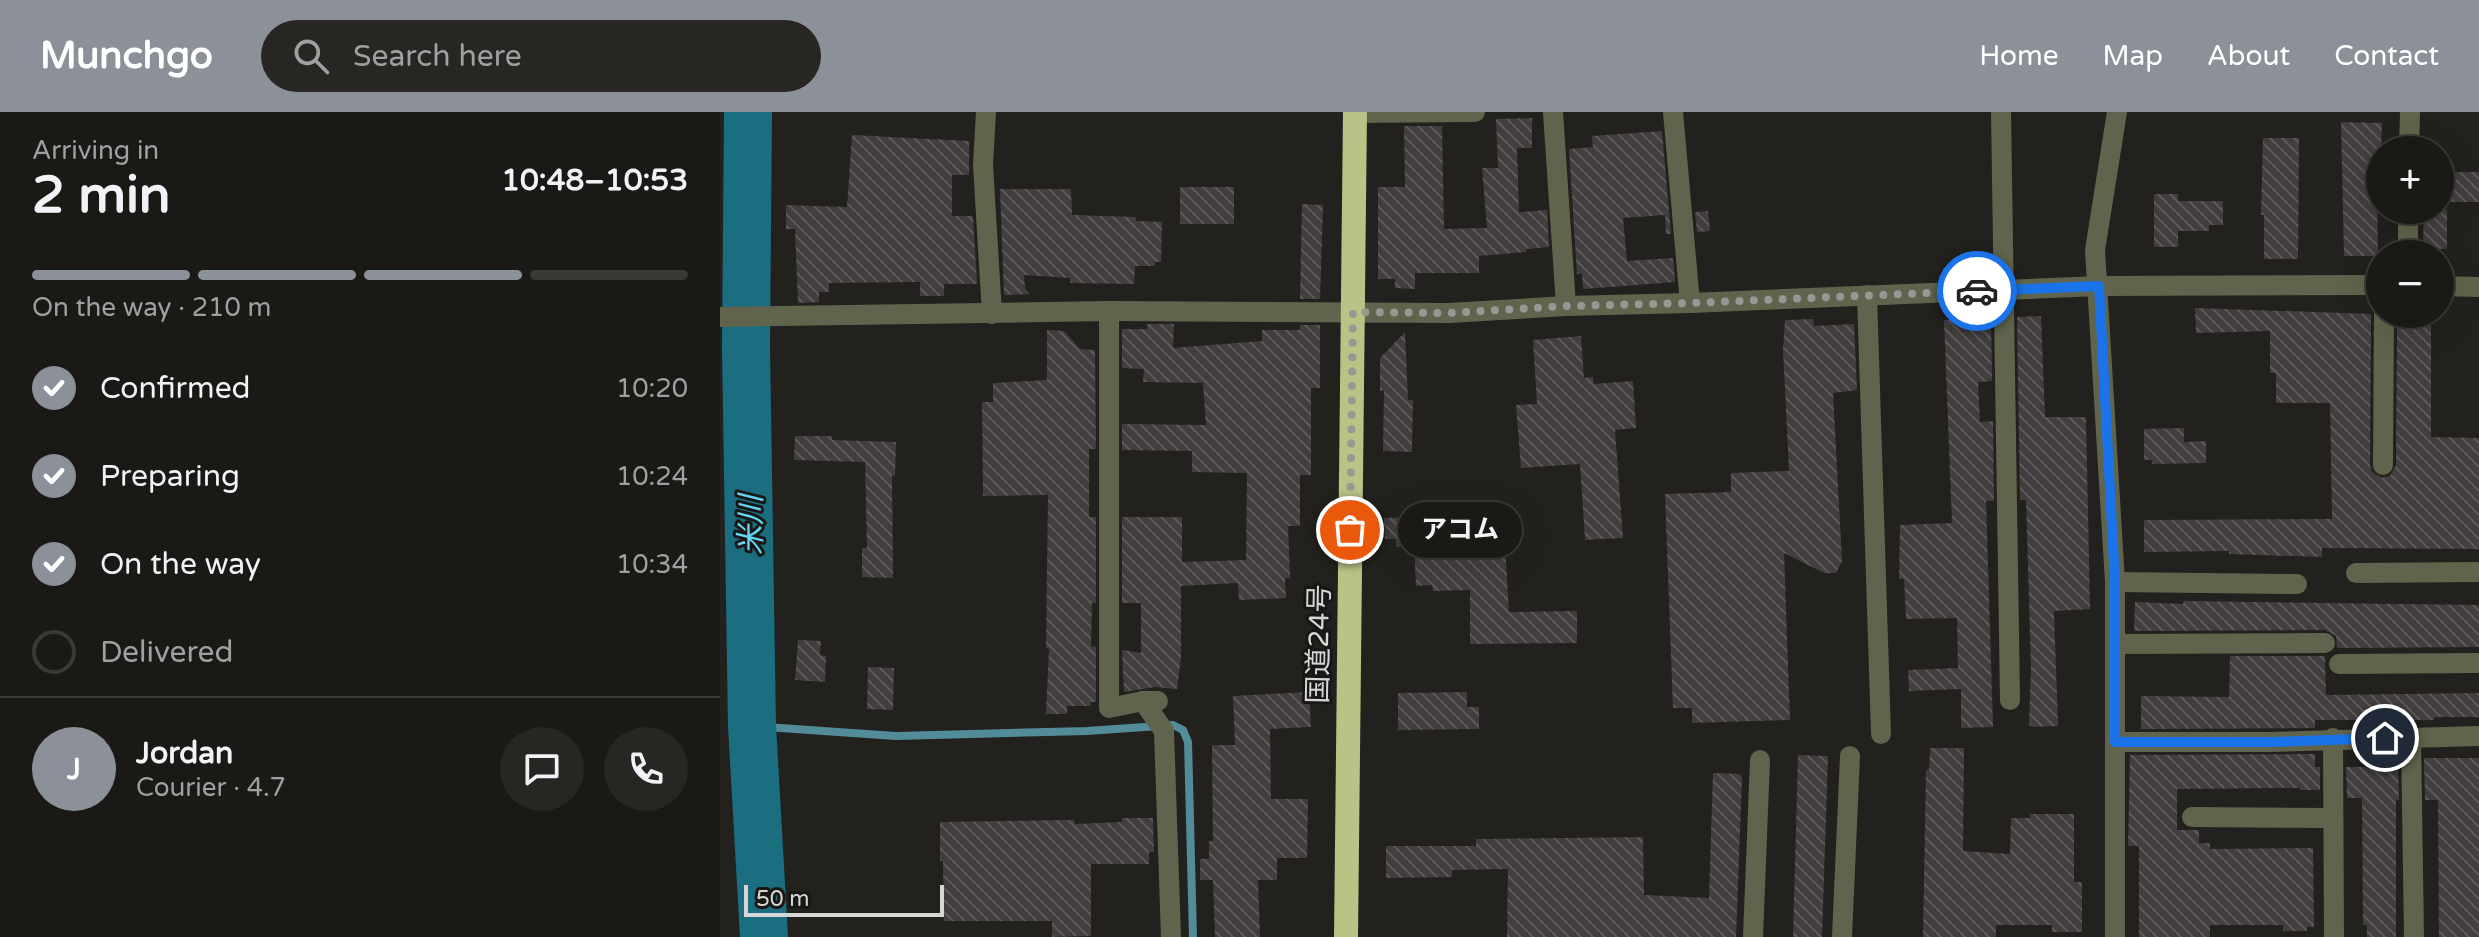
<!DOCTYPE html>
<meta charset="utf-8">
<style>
:root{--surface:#1a1916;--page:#272623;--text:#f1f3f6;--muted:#9fa0a1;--line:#383835;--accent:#8c9099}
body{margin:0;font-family:"Varela Round","Noto Sans JP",sans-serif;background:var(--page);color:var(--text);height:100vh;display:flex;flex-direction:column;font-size:30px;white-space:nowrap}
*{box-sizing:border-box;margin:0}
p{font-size:26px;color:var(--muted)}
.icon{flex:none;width:44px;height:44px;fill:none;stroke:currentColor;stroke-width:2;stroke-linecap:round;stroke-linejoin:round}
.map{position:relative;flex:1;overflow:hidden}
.panel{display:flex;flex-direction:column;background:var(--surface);width:720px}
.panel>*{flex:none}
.buttons{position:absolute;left:1646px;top:24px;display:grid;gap:16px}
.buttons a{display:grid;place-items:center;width:88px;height:88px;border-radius:50%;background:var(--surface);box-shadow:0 8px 32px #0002,0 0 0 2px var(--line);font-size:40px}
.scale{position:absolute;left:24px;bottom:20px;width:200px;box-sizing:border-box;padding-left:8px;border:4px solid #d7d6d4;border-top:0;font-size:22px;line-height:28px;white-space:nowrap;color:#d7d6d4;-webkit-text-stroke:6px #191715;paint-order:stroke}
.pin{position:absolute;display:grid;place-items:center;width:68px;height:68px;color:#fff;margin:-34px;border:4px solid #fff;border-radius:50%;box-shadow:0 2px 8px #0007}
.courier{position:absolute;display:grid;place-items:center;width:80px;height:80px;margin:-40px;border:6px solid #1a73e8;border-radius:50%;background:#fff;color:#222;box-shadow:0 2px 10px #0007}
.bubble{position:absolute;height:56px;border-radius:28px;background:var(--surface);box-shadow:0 8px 32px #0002,0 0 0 2px var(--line);font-size:26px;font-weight:700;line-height:56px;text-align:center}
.summary em{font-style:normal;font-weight:700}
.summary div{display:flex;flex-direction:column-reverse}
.summary{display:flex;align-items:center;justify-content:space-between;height:136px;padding:0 32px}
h1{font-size:52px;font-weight:700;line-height:60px}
.bar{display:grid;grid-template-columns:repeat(4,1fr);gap:12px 8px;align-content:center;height:96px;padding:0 32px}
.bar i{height:10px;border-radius:6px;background:var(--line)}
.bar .on{background:var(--accent)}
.bar p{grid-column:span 4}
.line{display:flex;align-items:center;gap:20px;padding:0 32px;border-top:2px solid var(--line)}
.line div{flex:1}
.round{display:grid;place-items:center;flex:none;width:84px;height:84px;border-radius:42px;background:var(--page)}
ol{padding:0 32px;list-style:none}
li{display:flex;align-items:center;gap:24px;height:88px}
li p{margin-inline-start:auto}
li .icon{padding:8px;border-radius:50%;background:var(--accent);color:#fff;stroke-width:4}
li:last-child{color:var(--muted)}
li i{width:44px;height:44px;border:4px solid var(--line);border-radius:50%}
header{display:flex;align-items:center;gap:48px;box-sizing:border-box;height:112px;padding:0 40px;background:var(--accent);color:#fff}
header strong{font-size:38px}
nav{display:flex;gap:44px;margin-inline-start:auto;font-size:28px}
.search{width:560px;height:72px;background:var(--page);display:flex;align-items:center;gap:20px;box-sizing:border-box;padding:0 28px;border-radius:44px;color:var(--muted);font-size:30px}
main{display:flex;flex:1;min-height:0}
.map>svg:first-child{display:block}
</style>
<header>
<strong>Munchgo</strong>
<div class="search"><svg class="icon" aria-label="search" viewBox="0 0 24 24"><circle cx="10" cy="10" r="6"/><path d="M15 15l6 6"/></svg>Search here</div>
<nav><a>Home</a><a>Map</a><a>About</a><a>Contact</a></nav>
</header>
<main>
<section class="panel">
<div class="summary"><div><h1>2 min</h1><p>Arriving in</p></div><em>10:48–10:53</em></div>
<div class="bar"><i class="on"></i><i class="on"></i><i class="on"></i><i></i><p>On the way · 210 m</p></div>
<ol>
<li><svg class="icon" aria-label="check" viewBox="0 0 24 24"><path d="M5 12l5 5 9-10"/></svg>Confirmed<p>10:20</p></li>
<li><svg class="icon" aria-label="check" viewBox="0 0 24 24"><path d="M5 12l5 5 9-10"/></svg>Preparing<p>10:24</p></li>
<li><svg class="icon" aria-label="check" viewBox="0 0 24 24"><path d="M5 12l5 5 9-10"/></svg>On the way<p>10:34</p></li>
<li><i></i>Delivered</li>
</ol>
<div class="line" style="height:144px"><b class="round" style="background:var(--accent);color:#fff">J</b><div><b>Jordan</b><p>Courier · 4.7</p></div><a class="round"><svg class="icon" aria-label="chat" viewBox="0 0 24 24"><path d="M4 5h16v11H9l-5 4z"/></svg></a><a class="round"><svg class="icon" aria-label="phone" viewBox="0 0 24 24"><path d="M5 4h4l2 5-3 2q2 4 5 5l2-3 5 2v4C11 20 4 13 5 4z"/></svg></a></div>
</section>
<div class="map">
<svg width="1759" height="825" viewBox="0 0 1759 825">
<defs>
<pattern id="building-back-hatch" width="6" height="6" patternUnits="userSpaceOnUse" patternTransform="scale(2)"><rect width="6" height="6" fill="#423e3f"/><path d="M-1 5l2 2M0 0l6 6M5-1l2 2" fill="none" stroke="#5d595a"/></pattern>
</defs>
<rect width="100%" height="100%" fill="#22211e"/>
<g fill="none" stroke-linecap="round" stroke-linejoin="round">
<!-- stream -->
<path stroke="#538c99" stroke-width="8" d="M32,614l144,10 191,-5 86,-6 10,5 5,12 5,195"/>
<!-- river -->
<path stroke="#1b6d80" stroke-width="48" d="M28,0l-2,235 6,379 12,211"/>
</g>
<!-- building -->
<g fill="url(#building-back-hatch)">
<path d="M812,6v30h-15l2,64 28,-2 2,37 -23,2v3l-47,4v17h-64v16l-20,-1v-9h-17v-92h27l-1,-61h38l2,103 43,-1 -5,-60h16l-2,-49z"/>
<path d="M1621,10l41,1 -2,57 -3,8 1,68h-34z"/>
<path d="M942,19l9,103h-5l-1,-19 -42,3 4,43 46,-3 2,24 -92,7 -1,-16 -5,1 -8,-125 24,-2 -1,-11z"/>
<path d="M132,23l117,6v34h-17v41h21l4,68h-33v12h-24v-14l-91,1v9h-10v10l-21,1 -3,-74h-9v-24l61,2z"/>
<path d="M1543,26h36l-1,121h-34v-44h-3z"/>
<rect x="1720" y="60" width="39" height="30"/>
<rect x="460" y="75" width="54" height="37"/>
<path d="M280,77h71l1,26 64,2v4l26,1 -1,40h-6v4h-20l-1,18 -64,-1v-5l-46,-3 1,13 5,6 -26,1z"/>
<path d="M1434,82h24v7h45v24h-14v6h-31v16h-24z"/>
<path d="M582,92l21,1 -3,94h-20z"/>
<path d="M1704,98h23v39l-24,-1z"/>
<path d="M988,99l2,20 -13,1 -2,-20z"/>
<path d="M1475,196l176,6 -1,151 2,7 10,6 8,-2 6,-11 1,-151h34v123l48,1v111l-157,-1v9l-93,-3v-3l-85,1v-32l188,-1 -2,-116h-54v-30h-6v-42l-74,2z"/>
<path d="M1321,204l4,101h41l4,192 -36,2 4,115 -25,1 -4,-2 2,-57 -5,-168h-6l-3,-183z"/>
<path d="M1271,206l1,63 -14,1 2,40 13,-1 1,80h-8l7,226 -32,1v-39l-52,2 -1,-21 50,-2 -1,-50 -51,1 -2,-40h-5l1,-54 52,-2 -8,-203z"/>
<path d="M1093,207l1,7 40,-2 3,66 -24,3 9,168 -6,12h-12l-40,-20 6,167 -98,3v-15h-19l-8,-214 66,-2v-19l58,-2 -6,-122 2,-29z"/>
<path d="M427,212h27l-1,24 89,-7v-11h38v-5h20v63h-9v87h-11v51h-12l2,52h-5l1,20 -47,2 -1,-17 -57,3v72l-4,31 -22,-2 -31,5 -2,-42 19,3v-50h-19v-86h60v45l64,-2 1,-87 -55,-1v-21l-70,-1v-26l84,1 -3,-42 -60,-1 1,-13 -22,-1v-39h25z"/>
<path d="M327,218l17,1 16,18 15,1 1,99h-7v68h7v86h-4l-1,43 5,1v55h-5l-1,4h-23v8h-21l3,-65 -3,-1 2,-153 -65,1 -1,-94h11v-19l54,-3z"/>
<path d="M685,220l3,68h5l-1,52 -29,-1 1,-61 -4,1v-33z"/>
<path d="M861,224l3,42 9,-1 1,7 39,-3 3,47 -21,2 8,108 -38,2 -5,-76 -59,4 -5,-63 21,-1 -4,-64z"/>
<path d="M1464,316v14l22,-1v22l-54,1v-4h-8v-31z"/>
<path d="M75,324h37v4l64,2 -1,34 -3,-1 1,103 -31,-1v-29h5l-2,-86 -71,-2z"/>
<path d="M776,402v14l8,-1 5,85 68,-1v32l-107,1v-54l-37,1 -1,-6 -16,1 -2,-40 -18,1v-8h-11l-1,-21z"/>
<path d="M1464,489l295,4v42l-142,1 -1,-12 -11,-6 -191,1 1,-29 48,2z"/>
<path d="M78,528l23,1 -1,14 6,1 -1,26 -30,-2z"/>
<path d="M1510,544h95l1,39h3l150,-2v24h-45v3h-119v8l-174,1v-33l88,1z"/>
<path d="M148,555l26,1 -1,42 -26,-1z"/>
<path d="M589,580l2,35 -41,2 1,70h37l-1,59h-30v22h-19l2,57h-45l-2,-57h-13v-21h9v-18h4l-1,-96h23l-2,-49z"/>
<path d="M747,580v15h12v22l-81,1v-37z"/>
<path d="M1210,636h34l-1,103 47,3 1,-36h19v-4h44v68h8v50h-30v-7h-56v12h-73l3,-167h3z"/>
<path d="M1595,642v13h5v23h-20v-2l-123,1v41h22v13h11v6l103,-1 1,79h-7v4h-24v-6h-73v12h-71v-91h-11l2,-91z"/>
<path d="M1078,643l30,1 -6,181h-29z"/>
<path d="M1704,646h55v179h-40l-1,-137h-13z"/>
<path d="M1626,655h52l1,33h-3v137h-29v-12h-4l-1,-127h-15z"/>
<path d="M993,661l27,1 2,4 -6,159h-229l1,-68 -56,1v7l-66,1v-32h90v-7l167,-2 1,58 65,3z"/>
<path d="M402,706h31l1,34h-5v12h-58v72l-39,1v-16h-108l-1,-60h-3v-39l134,-2 1,4 47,-2z"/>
</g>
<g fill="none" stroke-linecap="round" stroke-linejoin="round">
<!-- minor -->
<g stroke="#61644c" stroke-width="20">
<path d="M266,0l-3,53 9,149"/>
<path d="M833,0l13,194"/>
<path d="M953,0l17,191"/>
<path d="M1281,0l9,588"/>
<path d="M635,1l120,-1"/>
<path d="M1689,38l1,-38"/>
<path d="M1688,142v-44"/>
<path d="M1720,174l39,1"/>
<path d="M1147,183l14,439"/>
<path d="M389,199v397l34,-7h15"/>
<path d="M0,205l389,-6 340,2 117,-7 124,-3 409,-17 281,-1"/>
<path d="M1663,353l1,-151"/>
<path d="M1636,461l123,-1"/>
<path d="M1395,470l182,2"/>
<path d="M1396,532l209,-1"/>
<path d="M1619,552l140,-1"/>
<path d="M423,589l21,30 7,206"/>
<path d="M1691,625l3,200"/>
<path d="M1613,626l1,199"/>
<path d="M1395,630h157l207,-6"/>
<path d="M1472,705l141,1"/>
<path d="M1033,825l7,-177"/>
<path d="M1122,825l8,-181"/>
<path d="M1395,825v-355l-20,-332 22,-138"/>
</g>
<!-- highway -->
<path stroke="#bbc286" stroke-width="24" d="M626,825l9,-825"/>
</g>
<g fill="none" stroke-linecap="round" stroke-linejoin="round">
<!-- done -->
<path stroke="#989794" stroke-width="8" stroke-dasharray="0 14.4" d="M630,418l3,-218 96,1 117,-7 124,-3 287,-12"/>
<!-- route -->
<path stroke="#1a73e8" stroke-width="10" d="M1257,179l122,-5 16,296v160h157l113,-4"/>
</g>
<g text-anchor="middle" stroke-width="6" stroke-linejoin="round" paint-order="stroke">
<!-- street labels -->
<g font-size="28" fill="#d7d6d4" stroke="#191715">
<text transform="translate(598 532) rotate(-89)" y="10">国道24号</text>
</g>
<!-- water labels -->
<g font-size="30" font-style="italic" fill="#65d7f3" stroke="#191715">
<text transform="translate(31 413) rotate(-90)" y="10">米川</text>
</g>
</g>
</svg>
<div class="buttons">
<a>+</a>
<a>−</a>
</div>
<div class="scale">50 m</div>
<div class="pin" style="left:630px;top:418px;background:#ea580c"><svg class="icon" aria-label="bag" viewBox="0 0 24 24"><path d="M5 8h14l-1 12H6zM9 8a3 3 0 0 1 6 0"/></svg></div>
<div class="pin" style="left:1665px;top:626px;background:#1f2937"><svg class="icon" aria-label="home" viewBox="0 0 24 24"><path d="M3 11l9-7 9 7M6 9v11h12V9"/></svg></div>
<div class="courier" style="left:1257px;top:179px"><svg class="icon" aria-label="car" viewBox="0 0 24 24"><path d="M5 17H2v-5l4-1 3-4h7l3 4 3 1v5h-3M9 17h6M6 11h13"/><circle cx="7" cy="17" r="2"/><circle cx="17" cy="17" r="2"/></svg></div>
<div class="bubble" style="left:678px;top:390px;width:124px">アコム</div>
</div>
</main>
